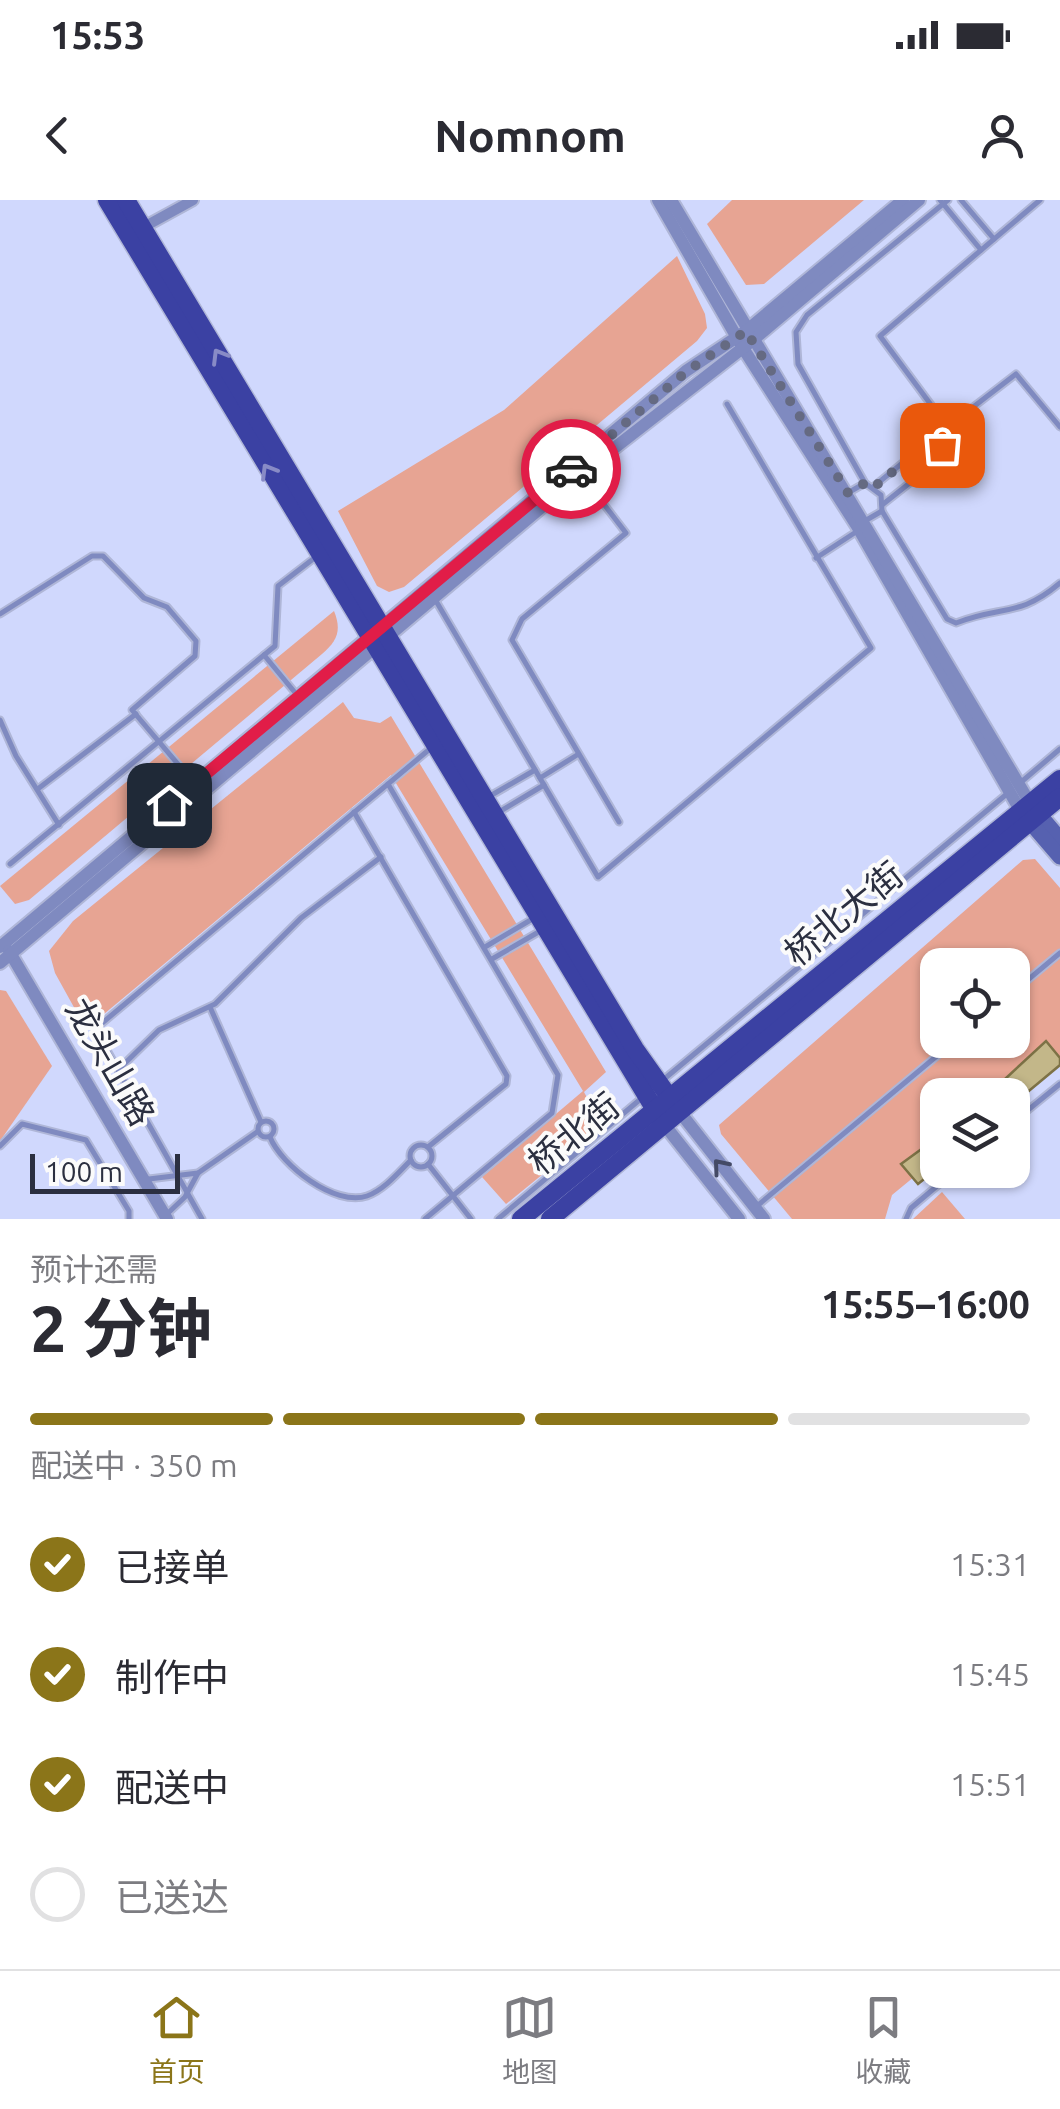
<!DOCTYPE html>
<html lang="zh">
<meta charset="utf-8">
<style>
:root{--surface:#fff;--page:#f7f7f7;--text:#2b2b33;--muted:#7c7c81;--line:#e1e1e2;--accent:#8b7519}
body{margin:0;font-family:Ubuntu,"Noto Sans SC",sans-serif;background:var(--page);color:var(--text);height:100vh;display:flex;flex-direction:column;font-size:38px;white-space:nowrap}
*{box-sizing:border-box;margin:0}
p{font-size:32px;color:var(--muted)}
.icon{flex:none;width:55px;height:55px;fill:none;stroke:currentColor;stroke-width:2;stroke-linecap:round;stroke-linejoin:round}
.map{position:relative;height:1019px;overflow:hidden}
.sheet{display:flex;flex-direction:column;background:var(--surface);flex:1}
.sheet>*{flex:none}
.buttons{position:absolute;left:920px;top:748px;display:grid;gap:20px}
.buttons a{display:grid;place-items:center;width:110px;height:110px;border-radius:20px;background:var(--surface);box-shadow:0 2px 8px #0004;font-size:50px}
.scale{position:absolute;left:30px;bottom:25px;width:150px;box-sizing:border-box;padding-left:10px;border:5px solid #2b2f40;border-top:0;font-size:28px;line-height:35px;white-space:nowrap;color:#2b2f40;-webkit-text-stroke:8px #fbfbfb;paint-order:stroke}
.pin{position:absolute;display:grid;place-items:center;width:85px;height:85px;color:#fff;margin:-42px;border-radius:20px;box-shadow:0 5px 15px #0006}
.courier{position:absolute;display:grid;place-items:center;width:100px;height:100px;margin:-50px;border:8px solid #e11d48;border-radius:50%;background:#fff;color:#222;box-shadow:0 2px 12px #0007}
.headline em{font-style:normal;font-weight:700}
.headline div{display:flex;flex-direction:column-reverse}
.headline{display:flex;align-items:center;justify-content:space-between;height:170px;padding:0 30px}
h1{font-size:65px;font-weight:700;line-height:75px}
.bar{display:grid;grid-template-columns:repeat(4,1fr);gap:15px 10px;align-content:center;height:120px;padding:0 30px}
.bar i{height:12px;border-radius:8px;background:var(--line)}
.bar .active{background:var(--accent)}
.bar p{grid-column:span 4}
ol{padding:0 30px;list-style:none}
li{display:flex;align-items:center;gap:30px;height:110px}
li p{margin-inline-start:auto}
li .icon{padding:10px;border-radius:50%;background:var(--accent);color:#fff;stroke-width:4}
li:last-child{color:var(--muted)}
li i{width:55px;height:55px;border:5px solid var(--line);border-radius:50%}
.status{display:flex;justify-content:space-between;align-items:center;height:70px;padding:0 50px;background:var(--surface);direction:ltr}
.status svg{height:28px;fill:currentColor}
header{display:flex;justify-content:space-between;align-items:center;height:130px;padding:0 30px;background:var(--surface);font-size:45px;font-weight:700}
.tab-bar{display:flex;justify-content:space-around;align-items:center;height:140px;border-top:2px solid var(--line);background:var(--surface);font-size:28px;color:var(--muted)}
.tab-bar a{display:grid;justify-items:center;gap:5px}
.tab-bar .active{color:var(--accent)}
.map>svg:first-child{display:block}
</style>
<div class="status"><b>15:53</b><svg viewBox="0 0 49 12"><path d="M0 12V9h3v3zM5 12V6h3v6zM10 12V3h3v9zM15 12V0h3v12zM26 1h20v11H26zM47 4h2v5h-2z"/></svg></div>
<header><svg class="icon" aria-label="back" viewBox="0 0 24 24"><path d="M15 5l-7 7 7 7"/></svg>Nomnom<svg class="icon" aria-label="person" viewBox="0 0 24 24"><circle cx="12" cy="8" r="4"/><path d="M4 21q1-7 8-7t8 7"/></svg></header>
<div class="map">
<svg width="1060" height="1019" viewBox="0 0 1060 1019">
<rect width="100%" height="100%" fill="#d0d8fd"/>
<!-- green -->
<g fill="#e7a493" fill-rule="evenodd">
<path d="M732,0h132l-100,84 -18,1 -39,-61z"/>
<path d="M677,56l28,58 2,14 -10,13 -293,246 -15,5 -12,-6 -39,-75 166,-101z"/>
<path d="M334,411c8,20 3,30 -12,43l-293,246 -14,4 -15,-18z"/>
<path d="M343,502l11,16 26,5 11,-7 215,356 -22,20 18,34 -96,78 -24,-27 101,-86 -192,-316 -305,254 -31,-56 -6,-22 24,-30z"/>
<path d="M1035,659l25,29v176l-48,31h-74l-1,63 -45,37 -7,24h-93l-71,-85 -2,-9 304,-265zM938,765h74v75h-74z"/>
<path d="M0,790l6,1 46,75 -52,75z"/>
<path d="M942,992l23,27h-52z"/>
</g>
<!-- building -->
<g fill="#c3b789" stroke="#7d7246" stroke-width="2.5">
<path d="M1046,841l14,17v7l-48,40v-10h-38l12,-10 5,7z"/>
<path d="M938,937v31l-20,16 -17,-20z"/>
</g>
<g fill="none" stroke-linecap="round" stroke-linejoin="round">
<!-- service casing -->
<g stroke="#afb6d7" stroke-width="9">
<g id="service">
<path d="M940,0l41,50"/>
<path d="M948,0l-141,115 -11,17 2,32 67,119 16,12 1,16 65,108 9,4c45,-18 63,-5 104,-40"/>
<path d="M961,0l33,39"/>
<path d="M955,221l61,-47 44,53"/>
<circle cx="956" cy="237" r="15"/>
<path d="M946,225l-66,-89 160,-136"/>
<path d="M583,277l43,56 -104,86 -10,21 107,182"/>
<path d="M873,287l65,-53"/>
<path d="M846,294l19,-11"/>
<path d="M882,305l68,-54"/>
<path d="M863,322l19,-11"/>
<path d="M816,358l43,-28"/>
<path d="M436,401l162,276 273,-229 -144,-244"/>
<path d="M0,414l92,-58h11l41,42 23,9 29,34 -1,15 -63,54 62,73"/>
<path d="M264,455l33,40"/>
<path d="M0,520l16,36 43,69"/>
<path d="M540,578l37,-23"/>
<path d="M1020,583l40,-34"/>
<path d="M388,584l170,291 -6,38 -127,106"/>
<path d="M39,588l97,-74"/>
<path d="M490,596l45,-26"/>
<path d="M354,612l153,264 -1,8 -78,63"/>
<path d="M499,612l45,-27"/>
<path d="M10,664l265,-218 3,-60 39,-30"/>
<path d="M485,747l49,-29"/>
<path d="M492,759l50,-29"/>
<path d="M1012,793l48,-40"/>
<path d="M210,807l51,115"/>
<path d="M118,870l41,-40 56,-26 86,-86 80,-61"/>
<path d="M663,880l345,-287"/>
<circle cx="266" cy="929" r="8"/>
<path d="M1012,923l48,-39"/>
<path d="M270,937c11,28 65,70 97,59 17,-6 32,-24 44,-36"/>
<circle cx="421" cy="956" r="11"/>
<path d="M0,946l22,-22 64,16 43,71v8"/>
<path d="M428,964l43,55"/>
<path d="M149,979l49,-6 59,-41"/>
<path d="M757,1006l199,-166"/>
<path d="M167,1014l18,-17 13,-24"/>
<path d="M202,1019l-107,-190 336,-281"/>
<path d="M498,1019l145,-122"/>
<path d="M906,1019l5,-11 45,-38"/>
</g>
</g>
<!-- minor casing -->
<g stroke="#afb6d7" stroke-width="14">
<path id="minor" d="M142,28l51,-28"/>
</g>
<!-- tertiary casing -->
<g stroke="#afb6d7" stroke-width="16">
<g id="tertiary">
<path d="M658,0l85,148 114,178 163,284"/>
<path d="M671,0l359,603"/>
<path d="M0,747l686,-576 60,-40 157,-131"/>
<path d="M9,751l158,268"/>
<path d="M0,763l581,-489 172,-134 166,-140"/>
<path d="M679,911l85,108"/>
<path d="M663,923l76,96"/>
</g>
</g>
<!-- secondary casing -->
<g stroke="#afb6d7" stroke-width="19">
<g id="secondary">
<path d="M1034,608l26,31"/>
<path d="M1023,614l37,43"/>
</g>
</g>
<!-- primary casing -->
<g stroke="#afb6d7" stroke-width="21">
<g id="primary">
<path d="M107,0l556,923"/>
<path d="M126,0l509,849 44,62"/>
<path d="M521,1019l539,-440"/>
<path d="M550,1019l510,-422"/>
</g>
</g>
<!-- service -->
<use href="#service" stroke="#7f8ac0" stroke-width="5"/>
<!-- minor -->
<use href="#minor" stroke="#7f8ac0" stroke-width="10"/>
<!-- tertiary -->
<use href="#tertiary" stroke="#7f8ac0" stroke-width="12"/>
<!-- secondary -->
<use href="#secondary" stroke="#5661b0" stroke-width="15"/>
<!-- primary -->
<use href="#primary" stroke="#3b41a3" stroke-width="18"/>
</g>
<!-- one-way arrows -->
<defs><path id="oneway-chevron" d="M-2-3.5L2.5 0L-2 3.5" fill="none" stroke-width="1.6" stroke-linecap="round" stroke-linejoin="round" transform="scale(2.5)"/></defs>
<g stroke="#888bc6">
<use href="#oneway-chevron" transform="translate(219 156) rotate(-121)"/>
<use href="#oneway-chevron" transform="translate(268 271) rotate(-121)"/>
</g>
<use stroke="#444a66" href="#oneway-chevron" transform="translate(720 966) rotate(-130)"/>
<g fill="none" stroke-linecap="round" stroke-linejoin="round">
<!-- done -->
<path stroke="#656a82" stroke-width="10" stroke-dasharray="0 18" d="M571,269l115,-97 60,-41 102,162 17,-10 8,5 68,-56 1,13"/>
<!-- route -->
<path stroke="#e11d48" stroke-width="12" d="M169,605l402,-336"/>
</g>
<g text-anchor="middle" stroke-width="8" stroke-linejoin="round" paint-order="stroke">
<!-- street labels -->
<g font-size="35" fill="#2b2f40" stroke="#fbfbfb">
<text transform="translate(844 714) rotate(-39)" y="12">桥北大街</text>
<text transform="translate(110 862) rotate(60)" y="12">龙头山路</text>
<text transform="translate(574 934) rotate(-39)" y="12">桥北街</text>
</g>
</g>
</svg>
<div class="buttons">
<a><svg class="icon" aria-label="locate" viewBox="0 0 24 24"><circle cx="12" cy="12" r="6"/><path d="M12 2v4M12 18v4M2 12h4M18 12h4"/></svg></a>
<a><svg class="icon" aria-label="layers" viewBox="0 0 24 24"><path d="M12 4l9 5-9 5-9-5zM3 14l9 5 9-5"/></svg></a>
</div>
<div class="scale">100 m</div>
<div class="pin" style="left:942px;top:245px;background:#ea580c"><svg class="icon" aria-label="bag" viewBox="0 0 24 24"><path d="M5 8h14l-1 12H6zM9 8a3 3 0 0 1 6 0"/></svg></div>
<div class="pin" style="left:169px;top:605px;background:#1f2937"><svg class="icon" aria-label="home" viewBox="0 0 24 24"><path d="M3 11l9-7 9 7M6 9v11h12V9"/></svg></div>
<div class="courier" style="left:571px;top:269px"><svg class="icon" aria-label="car" viewBox="0 0 24 24"><path d="M5 17H2v-5l4-1 3-4h7l3 4 3 1v5h-3M9 17h6M6 11h13"/><circle cx="7" cy="17" r="2"/><circle cx="17" cy="17" r="2"/></svg></div>
</div>
<section class="sheet">
<div class="headline"><div><h1>2 分钟</h1><p>预计还需</p></div><em>15:55–16:00</em></div>
<div class="bar"><i class="active"></i><i class="active"></i><i class="active"></i><i></i><p>配送中 · 350 m</p></div>
<ol>
<li><svg class="icon" aria-label="check" viewBox="0 0 24 24"><path d="M5 12l5 5 9-10"/></svg>已接单<p>15:31</p></li>
<li><svg class="icon" aria-label="check" viewBox="0 0 24 24"><path d="M5 12l5 5 9-10"/></svg>制作中<p>15:45</p></li>
<li><svg class="icon" aria-label="check" viewBox="0 0 24 24"><path d="M5 12l5 5 9-10"/></svg>配送中<p>15:51</p></li>
<li><i></i>已送达</li>
</ol>
</section>
<nav class="tab-bar">
<a class="active"><svg class="icon" aria-label="home" viewBox="0 0 24 24"><path d="M3 11l9-7 9 7M6 9v11h12V9"/></svg>首页</a>
<a><svg class="icon" aria-label="map" viewBox="0 0 24 24"><path d="M3 6l6-2 6 2 6-2v14l-6 2-6-2-6 2zM9 4v14M15 6v14"/></svg>地图</a>
<a><svg class="icon" aria-label="saved" viewBox="0 0 24 24"><path d="M7 4h10v16l-5-4-5 4z"/></svg>收藏</a>
</nav>
